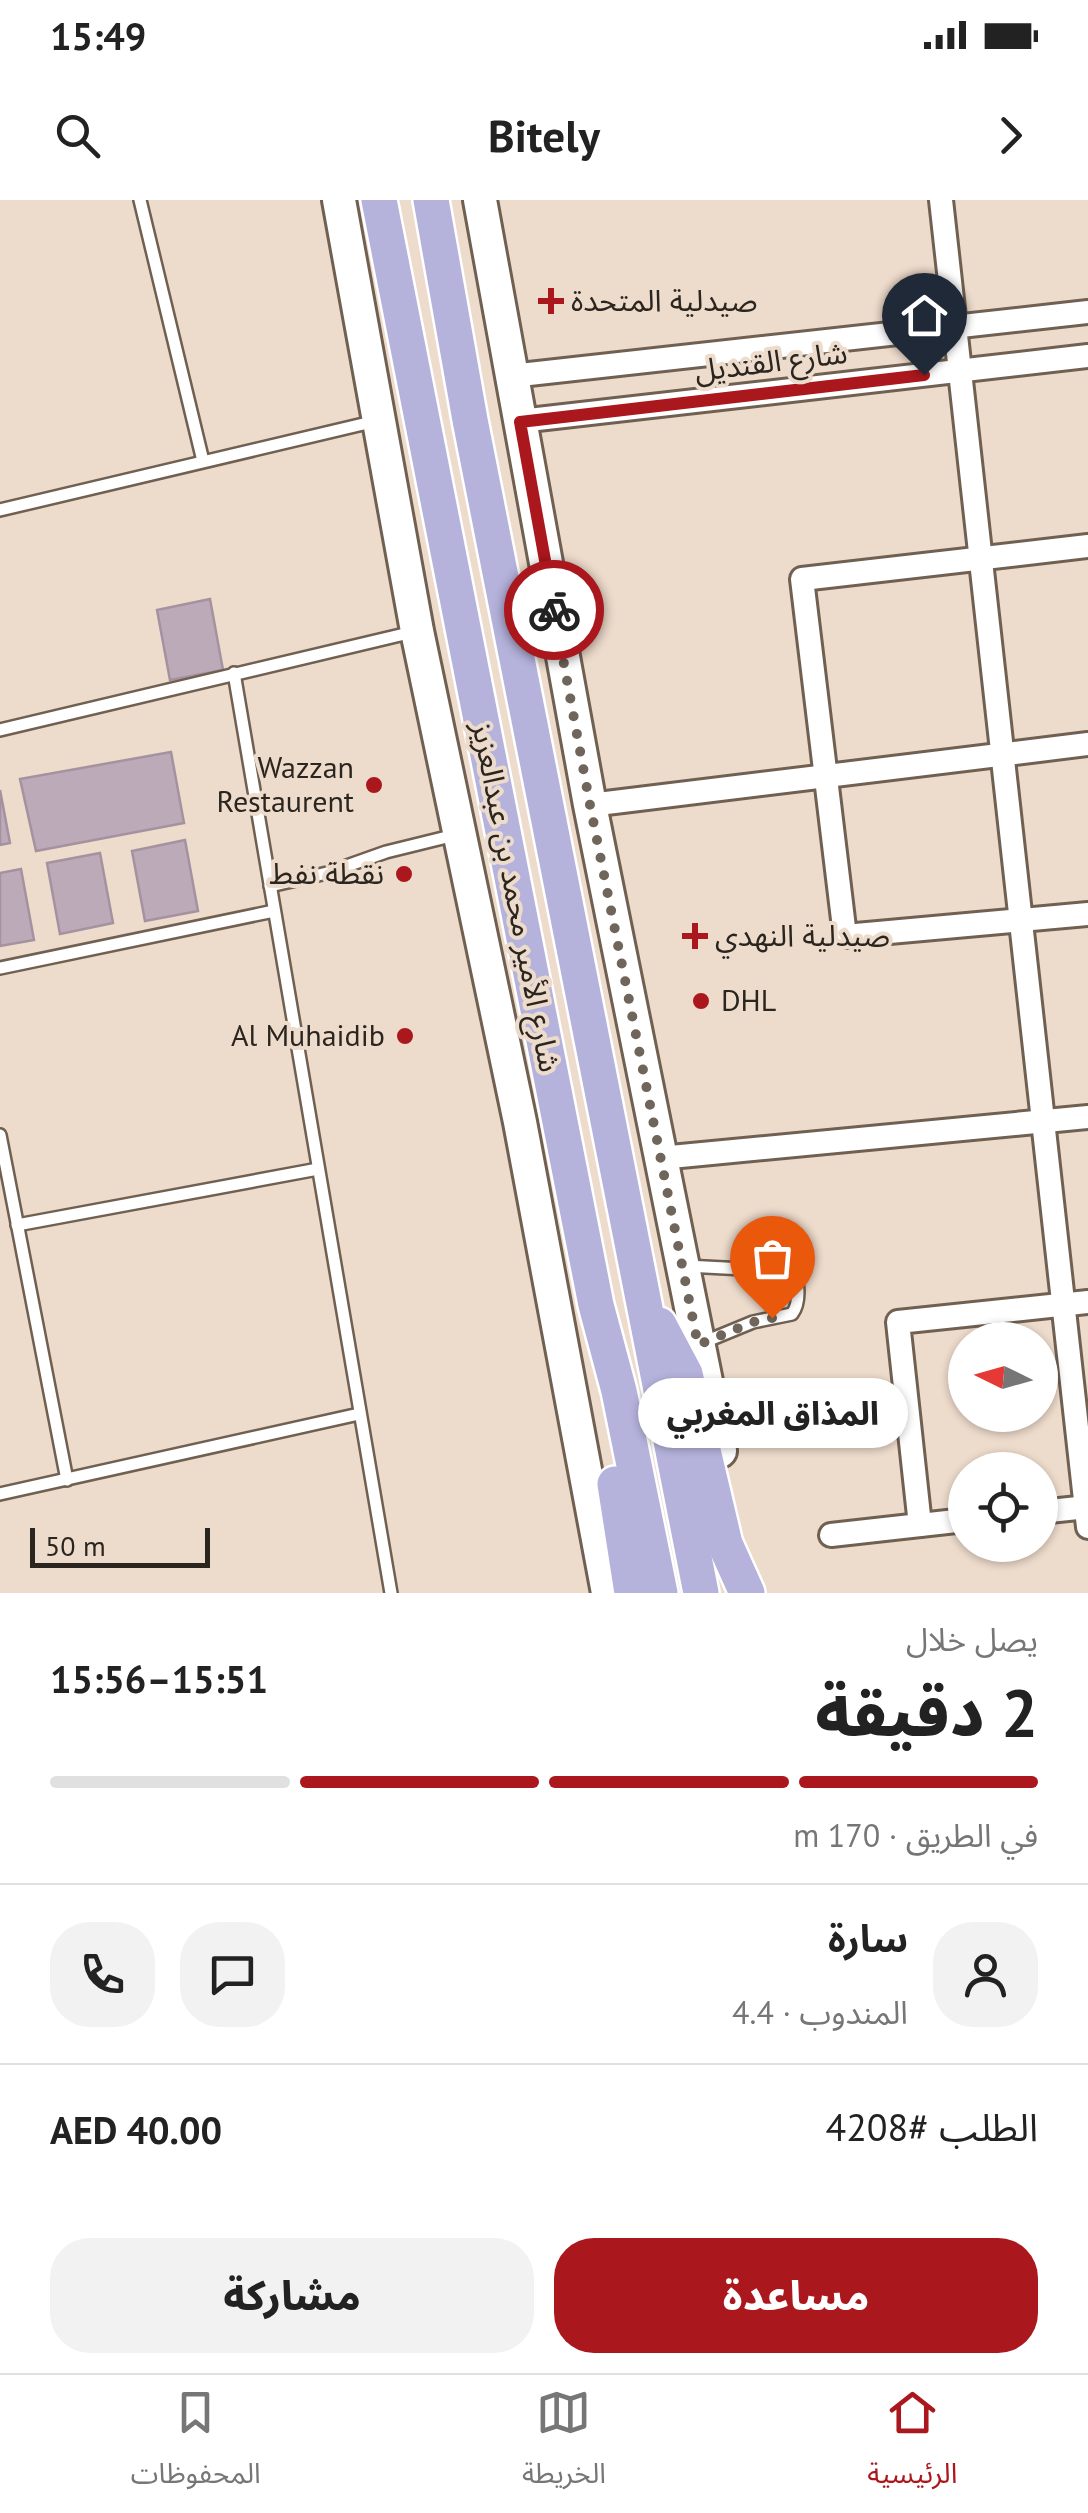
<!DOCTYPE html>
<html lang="ar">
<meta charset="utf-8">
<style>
:root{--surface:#fff;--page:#f2f2f2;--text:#222;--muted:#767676;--line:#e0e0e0;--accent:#aa171c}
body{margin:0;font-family:"PT Sans","Noto Sans Arabic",sans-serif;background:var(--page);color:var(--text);direction:rtl;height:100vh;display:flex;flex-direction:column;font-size:38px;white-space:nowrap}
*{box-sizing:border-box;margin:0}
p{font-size:32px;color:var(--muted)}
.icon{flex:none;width:55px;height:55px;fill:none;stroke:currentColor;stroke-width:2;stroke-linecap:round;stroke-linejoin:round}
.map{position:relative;height:1393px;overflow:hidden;direction:ltr}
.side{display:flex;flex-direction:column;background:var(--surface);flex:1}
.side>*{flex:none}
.needle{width:65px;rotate:275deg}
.controls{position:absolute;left:948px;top:1122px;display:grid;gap:20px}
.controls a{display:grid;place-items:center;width:110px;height:110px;border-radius:50%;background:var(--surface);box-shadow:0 2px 8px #0004;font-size:50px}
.scale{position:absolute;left:30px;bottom:25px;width:180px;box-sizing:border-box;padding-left:10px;border:5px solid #2b251f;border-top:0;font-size:28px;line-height:35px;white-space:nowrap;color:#2b251f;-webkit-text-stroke:8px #eddbcb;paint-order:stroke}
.pin{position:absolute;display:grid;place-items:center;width:85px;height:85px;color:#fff;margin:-102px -42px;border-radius:50% 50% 50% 0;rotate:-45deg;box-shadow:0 0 10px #0007}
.pin .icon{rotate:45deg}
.courier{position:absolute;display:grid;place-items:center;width:100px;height:100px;margin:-50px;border:8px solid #aa171c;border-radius:50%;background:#fff;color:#222;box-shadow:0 2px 12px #0007}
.bubble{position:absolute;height:70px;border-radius:35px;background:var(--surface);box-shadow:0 2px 8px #0004;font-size:32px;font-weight:800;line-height:70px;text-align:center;direction:rtl}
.head em{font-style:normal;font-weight:800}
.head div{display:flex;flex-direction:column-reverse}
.head{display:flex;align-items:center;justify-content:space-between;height:170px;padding:0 50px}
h1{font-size:65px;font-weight:800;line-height:75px}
.bar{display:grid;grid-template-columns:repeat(4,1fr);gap:15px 10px;align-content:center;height:120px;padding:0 50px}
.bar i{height:12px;border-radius:8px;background:var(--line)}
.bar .active{background:var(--accent)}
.bar p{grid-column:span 4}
.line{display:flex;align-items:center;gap:25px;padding:0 50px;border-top:2px solid var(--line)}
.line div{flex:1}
.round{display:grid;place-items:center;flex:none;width:105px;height:105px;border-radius:40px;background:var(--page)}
.action{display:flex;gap:20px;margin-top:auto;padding:20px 50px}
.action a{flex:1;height:115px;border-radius:40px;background:var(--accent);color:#fff;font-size:40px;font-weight:800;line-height:115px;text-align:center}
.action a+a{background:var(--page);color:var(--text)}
.status{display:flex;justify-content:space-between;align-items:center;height:70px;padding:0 50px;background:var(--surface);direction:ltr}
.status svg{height:28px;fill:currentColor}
header{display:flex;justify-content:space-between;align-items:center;height:130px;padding:0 50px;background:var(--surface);font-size:45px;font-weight:800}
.tab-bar{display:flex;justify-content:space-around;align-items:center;height:140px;border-top:2px solid var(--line);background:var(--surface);font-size:28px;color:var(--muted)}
.tab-bar a{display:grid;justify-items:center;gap:5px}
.tab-bar .active{color:var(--accent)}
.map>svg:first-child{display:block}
</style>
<div class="status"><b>15:49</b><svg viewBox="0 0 49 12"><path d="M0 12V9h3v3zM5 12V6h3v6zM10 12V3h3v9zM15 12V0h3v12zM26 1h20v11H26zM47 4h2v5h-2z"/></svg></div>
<header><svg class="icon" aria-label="forward" viewBox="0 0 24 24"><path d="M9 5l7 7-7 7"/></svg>Bitely<svg class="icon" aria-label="search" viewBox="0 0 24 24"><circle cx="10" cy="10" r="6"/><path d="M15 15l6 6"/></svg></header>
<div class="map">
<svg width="1088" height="1393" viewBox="0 0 1088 1393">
<rect width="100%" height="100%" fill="#eddbcb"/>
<!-- building -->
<g fill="#bdaab8" stroke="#a592a0" stroke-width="2.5">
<path d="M210,399l13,71 -53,10 -13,-70z"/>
<path d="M171,552l13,71 -148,28 -16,-72z"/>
<path d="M0,590l10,53 -10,2z"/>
<path d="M185,640l13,71 -53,10 -13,-70z"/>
<path d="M100,653l13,70 -53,11 -13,-71z"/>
<path d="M21,669l13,71 -34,6v-73z"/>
</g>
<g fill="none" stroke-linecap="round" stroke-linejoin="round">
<!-- lane casing -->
<g stroke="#706052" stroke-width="16">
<g id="lane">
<path d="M140,0l63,261"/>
<path d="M0,310l376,-89"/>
<path d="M234,473l157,920"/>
<path d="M0,530l413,-98"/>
<path d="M270,686l57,-13 59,-21 69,-17"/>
<path d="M0,768l274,-57"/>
<path d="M0,935l67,345"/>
<path d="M17,1025l301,-56"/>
<path d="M686,1066l58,3 39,-5 8,2c8,12 10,36 1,48l-39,8 -51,21"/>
<path d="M0,1294l359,-80"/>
</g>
</g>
<!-- street casing -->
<g stroke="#706052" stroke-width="28">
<g id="street">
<path d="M941,0l147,1327"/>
<path d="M511,176l577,-64"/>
<path d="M520,221l568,-65"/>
<path d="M1088,346l-286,33 43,357 243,-22"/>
<path d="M590,605l498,-61"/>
<path d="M660,958l428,-41"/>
<path d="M1040,1312l48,-5"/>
<path d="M920,1325l-22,-203 190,-20"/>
<path d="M831,1335l134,-15"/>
</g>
</g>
<!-- secondary casing -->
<g stroke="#706052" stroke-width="38">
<g id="secondary">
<path d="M339,0l78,431 103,491 88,471"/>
<path d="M480,0l110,605 130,646"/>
</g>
</g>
<!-- primary casing -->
<g stroke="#fff" stroke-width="40">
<g id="primary">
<path d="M379,0l217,1105 23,86 41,202"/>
<path d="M431,0l39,220 231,1173"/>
<path d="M659,1125l26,49 40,170 22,49"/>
<path d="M615,1284l17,109"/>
</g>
</g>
<!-- lane -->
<use href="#lane" stroke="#fff" stroke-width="11"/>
<!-- street -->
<use href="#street" stroke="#fff" stroke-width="22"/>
<!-- secondary -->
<use href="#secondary" stroke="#fff" stroke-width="32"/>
<!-- primary -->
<use href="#primary" stroke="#b5b3dc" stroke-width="35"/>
</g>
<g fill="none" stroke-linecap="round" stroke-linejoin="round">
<!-- done -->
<path stroke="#6f655b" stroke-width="10" stroke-dasharray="0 18" d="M554,410l36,195 108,540 55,-23 19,-4"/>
<!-- route -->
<path stroke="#aa171c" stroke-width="12" d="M554,410l-34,-188 404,-47"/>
</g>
<!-- markers -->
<g fill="#aa171c" stroke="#eddbcb" stroke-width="4">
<path d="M546 86h10v10h10v10h-10v10h-10v-10h-10v-10h10z"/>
<circle cx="374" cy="585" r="10"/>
<circle cx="404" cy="674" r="10"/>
<path d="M690 721h10v10h10v10h-10v10h-10v-10h-10v-10h10z"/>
<circle cx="701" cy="801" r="10"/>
<circle cx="405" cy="836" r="10"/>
</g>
<g text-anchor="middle" stroke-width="8" stroke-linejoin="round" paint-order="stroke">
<!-- poi labels -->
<g font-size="30" fill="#2b251f" stroke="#eddbcb" text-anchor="start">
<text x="571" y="111">صيدلية المتحدة</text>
<text x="354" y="578" text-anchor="end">Wazzan<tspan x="354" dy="34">Restaurent</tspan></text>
<text x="384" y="684" text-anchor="end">نقطة نفط</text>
<text x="715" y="746">صيدلية النهدي</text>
<text x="721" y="811">DHL</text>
<text x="385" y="846" text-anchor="end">Al Muhaidib</text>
</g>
<!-- street labels -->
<g font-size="30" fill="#2b251f" stroke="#eddbcb">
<text transform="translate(771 162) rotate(-7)" y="10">شارع القنديل</text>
<text transform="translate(516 697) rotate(79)" y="10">شارع الأمير محمد بن عبدالعزيز</text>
</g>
</g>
</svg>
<div class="controls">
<a><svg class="needle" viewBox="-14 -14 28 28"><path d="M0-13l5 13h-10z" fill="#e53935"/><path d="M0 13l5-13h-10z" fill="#767676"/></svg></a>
<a><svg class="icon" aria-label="locate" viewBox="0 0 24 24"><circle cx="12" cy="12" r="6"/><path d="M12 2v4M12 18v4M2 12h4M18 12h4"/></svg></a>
</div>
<div class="scale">50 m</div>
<div class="pin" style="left:772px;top:1118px;background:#ea580c"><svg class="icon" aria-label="bag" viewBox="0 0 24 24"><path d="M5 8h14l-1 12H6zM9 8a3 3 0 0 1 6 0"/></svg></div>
<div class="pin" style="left:924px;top:175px;background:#1f2937"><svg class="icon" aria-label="home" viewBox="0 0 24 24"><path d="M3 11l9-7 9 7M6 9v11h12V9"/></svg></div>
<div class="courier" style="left:554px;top:410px"><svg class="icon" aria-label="bike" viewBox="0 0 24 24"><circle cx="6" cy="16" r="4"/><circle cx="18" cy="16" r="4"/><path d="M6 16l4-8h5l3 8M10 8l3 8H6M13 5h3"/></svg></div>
<div class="bubble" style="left:638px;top:1178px;width:270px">المذاق المغربي</div>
</div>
<section class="side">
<div class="head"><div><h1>2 دقيقة</h1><p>يصل خلال</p></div><em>15:51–15:56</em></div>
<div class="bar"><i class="active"></i><i class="active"></i><i class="active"></i><i></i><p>في الطريق · 170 m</p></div>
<div class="line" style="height:180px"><a class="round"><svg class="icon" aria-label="person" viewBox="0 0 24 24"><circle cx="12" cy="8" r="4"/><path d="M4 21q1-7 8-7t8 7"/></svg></a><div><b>سارة</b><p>المندوب · 4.4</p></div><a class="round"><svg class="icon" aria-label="chat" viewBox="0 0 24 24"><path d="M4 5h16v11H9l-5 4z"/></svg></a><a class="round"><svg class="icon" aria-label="phone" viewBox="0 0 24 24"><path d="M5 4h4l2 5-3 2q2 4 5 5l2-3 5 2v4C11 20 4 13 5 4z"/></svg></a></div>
<div class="line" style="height:130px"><div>الطلب #4208</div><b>AED 40.00</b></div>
<div class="action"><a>مساعدة</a><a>مشاركة</a></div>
</section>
<nav class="tab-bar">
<a class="active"><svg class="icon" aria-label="home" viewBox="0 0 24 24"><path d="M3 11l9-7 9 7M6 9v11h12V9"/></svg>الرئيسية</a>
<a><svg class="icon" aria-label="map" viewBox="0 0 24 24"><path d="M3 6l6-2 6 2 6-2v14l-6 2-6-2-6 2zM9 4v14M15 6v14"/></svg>الخريطة</a>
<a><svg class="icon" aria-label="saved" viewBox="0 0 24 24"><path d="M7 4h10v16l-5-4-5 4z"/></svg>المحفوظات</a>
</nav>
